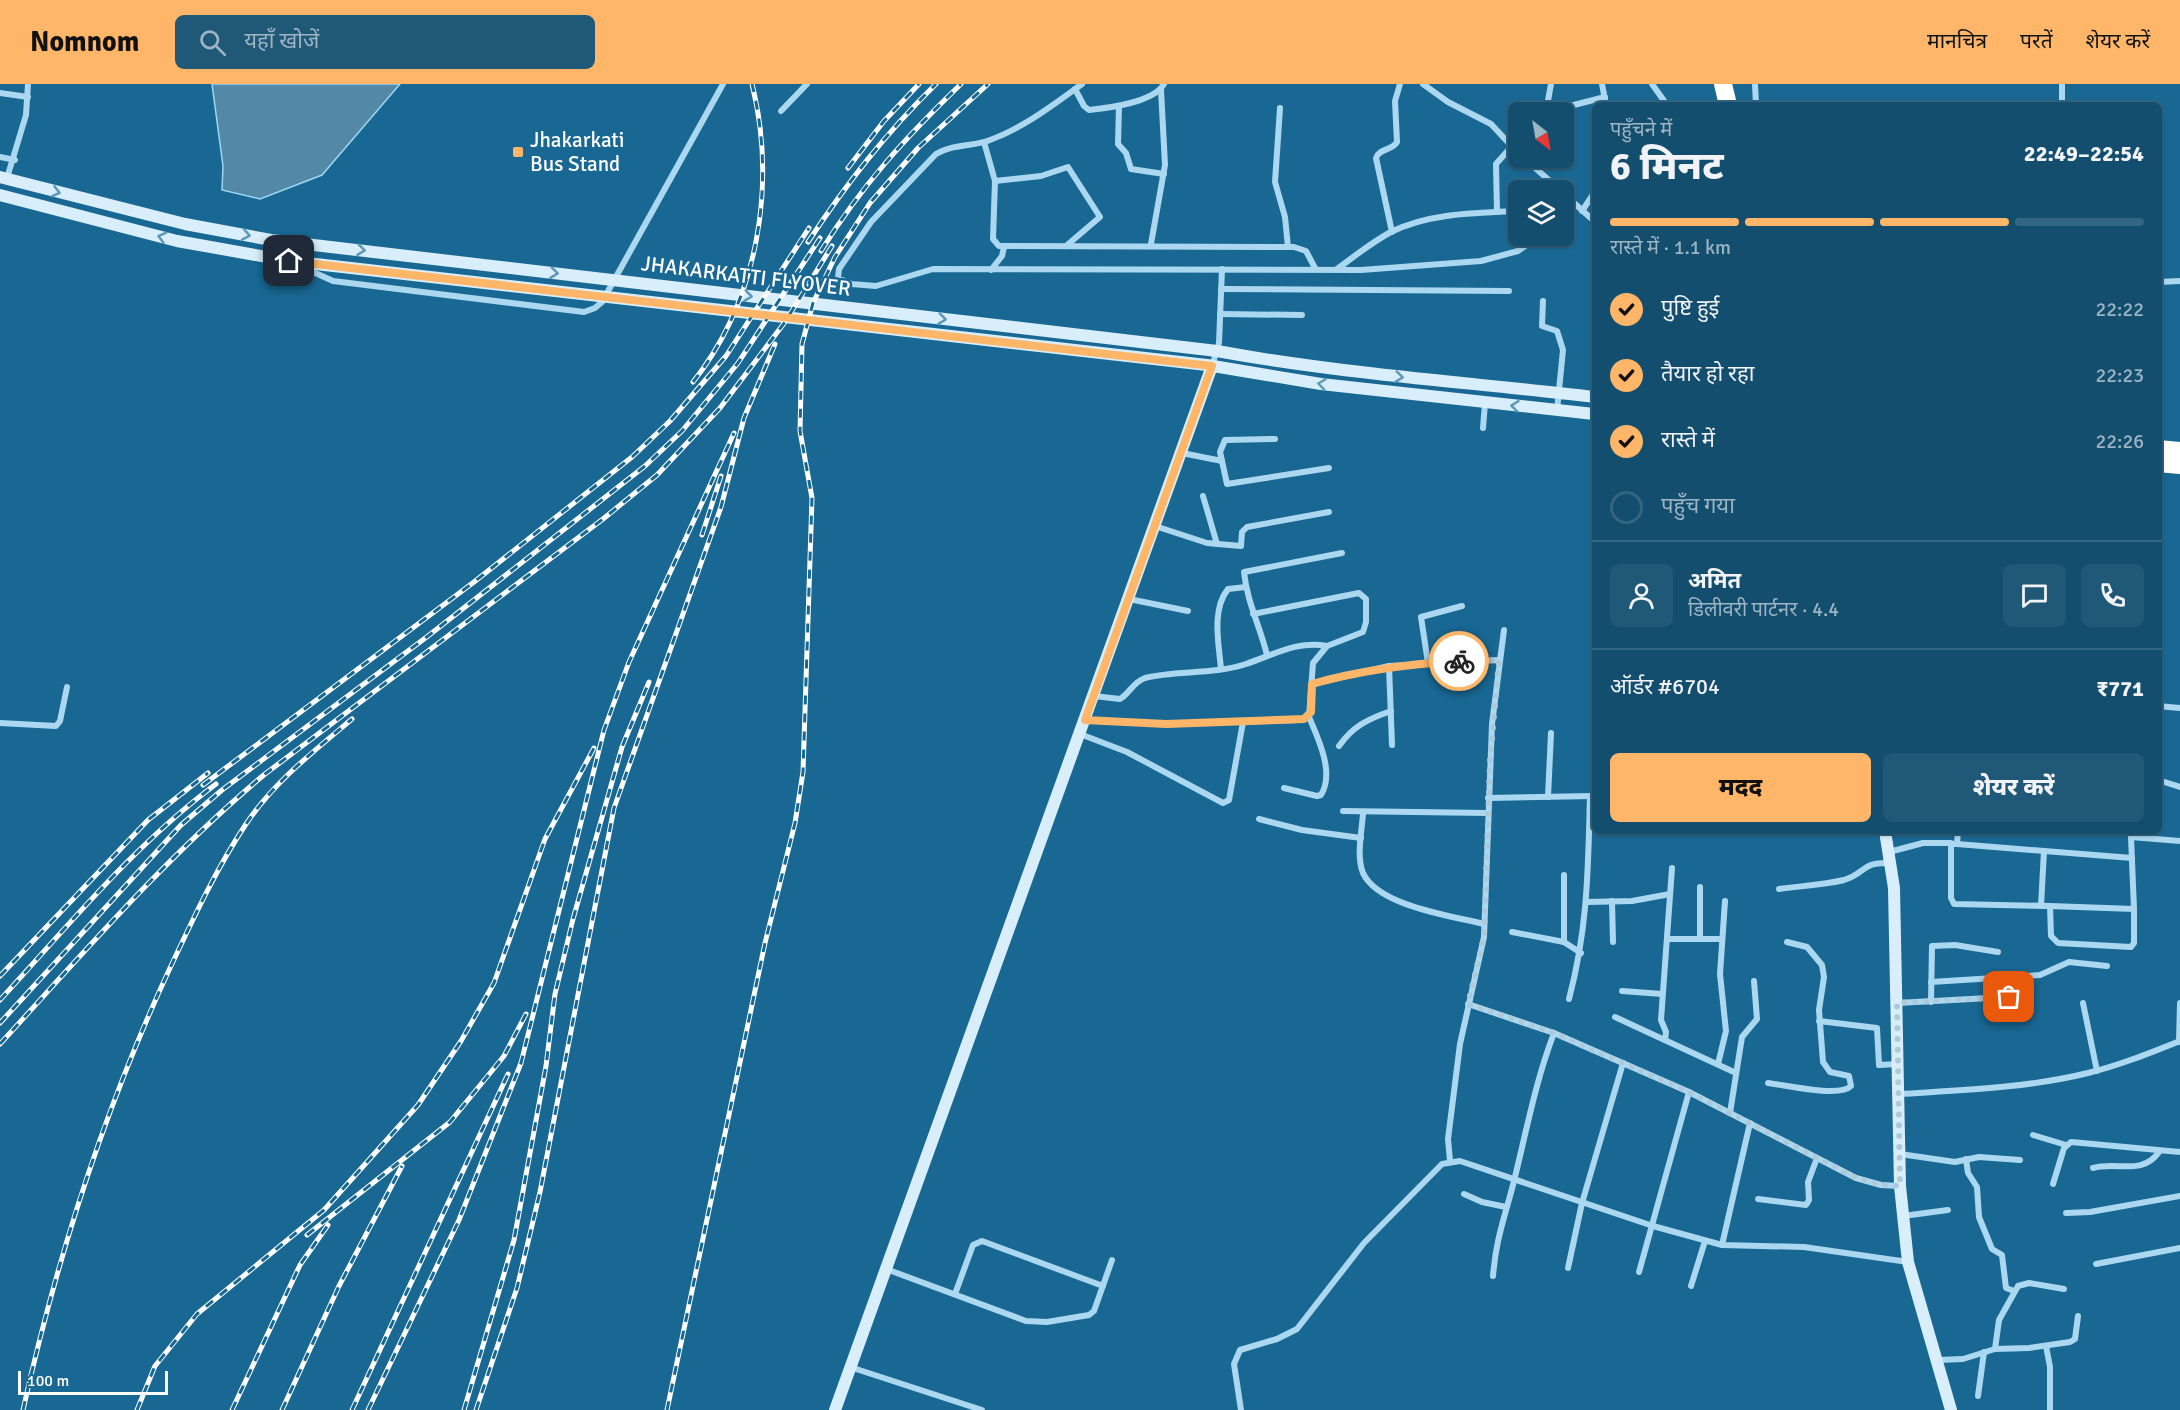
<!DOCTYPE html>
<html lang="hi">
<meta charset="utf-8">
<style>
:root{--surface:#134e6f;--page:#205877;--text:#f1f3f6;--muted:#9db4c3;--line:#326582;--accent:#ffb669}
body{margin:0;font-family:Signika,"Noto Sans Devanagari",sans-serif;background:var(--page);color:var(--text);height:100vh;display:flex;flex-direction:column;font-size:22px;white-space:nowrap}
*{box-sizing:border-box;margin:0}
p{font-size:20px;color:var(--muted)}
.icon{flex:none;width:33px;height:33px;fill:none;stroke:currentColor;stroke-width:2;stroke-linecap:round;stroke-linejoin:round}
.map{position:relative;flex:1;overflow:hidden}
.side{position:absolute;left:1592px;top:18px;width:570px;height:732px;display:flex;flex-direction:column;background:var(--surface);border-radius:9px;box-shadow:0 2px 4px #0004,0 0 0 2px var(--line)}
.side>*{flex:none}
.needle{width:39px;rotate:149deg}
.fabs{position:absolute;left:1508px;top:18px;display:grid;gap:12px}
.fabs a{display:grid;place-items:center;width:66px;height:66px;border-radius:9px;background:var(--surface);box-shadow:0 2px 4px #0004,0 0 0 2px var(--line);font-size:30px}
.scale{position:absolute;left:18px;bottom:15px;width:150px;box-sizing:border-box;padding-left:6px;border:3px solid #fff;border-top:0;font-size:16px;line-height:21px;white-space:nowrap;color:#fff;-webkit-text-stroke:4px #196894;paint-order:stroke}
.pin{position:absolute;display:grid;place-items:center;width:51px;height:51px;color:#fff;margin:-26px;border-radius:12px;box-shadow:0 3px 9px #0006}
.courier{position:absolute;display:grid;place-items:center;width:60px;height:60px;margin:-30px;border:4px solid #ffb669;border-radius:50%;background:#fff;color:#222;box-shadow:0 2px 8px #0007}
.headline em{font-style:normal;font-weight:800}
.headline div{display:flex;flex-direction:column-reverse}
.headline{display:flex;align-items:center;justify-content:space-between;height:102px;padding:0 18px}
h1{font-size:39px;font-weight:800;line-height:45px}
.bar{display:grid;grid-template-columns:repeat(4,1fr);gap:9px 6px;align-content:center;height:72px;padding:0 18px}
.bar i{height:8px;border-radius:4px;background:var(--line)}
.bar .current{background:var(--accent)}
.bar p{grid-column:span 4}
.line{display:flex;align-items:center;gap:15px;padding:0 18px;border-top:2px solid var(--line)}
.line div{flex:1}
.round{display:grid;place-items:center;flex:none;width:63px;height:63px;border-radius:9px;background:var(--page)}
ol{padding:0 18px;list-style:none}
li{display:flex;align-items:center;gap:18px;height:66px}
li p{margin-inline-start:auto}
li .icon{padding:6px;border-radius:50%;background:var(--accent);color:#111;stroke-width:4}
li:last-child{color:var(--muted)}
li i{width:33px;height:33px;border:3px solid var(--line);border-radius:50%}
.action{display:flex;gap:12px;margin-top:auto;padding:12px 18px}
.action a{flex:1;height:69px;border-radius:9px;background:var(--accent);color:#111;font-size:24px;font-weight:800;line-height:69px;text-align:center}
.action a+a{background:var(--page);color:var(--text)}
header{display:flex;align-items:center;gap:36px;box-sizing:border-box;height:84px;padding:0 30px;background:var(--accent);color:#111}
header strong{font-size:28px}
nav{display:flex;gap:33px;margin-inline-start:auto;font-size:21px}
.search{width:420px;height:54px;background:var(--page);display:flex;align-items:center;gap:15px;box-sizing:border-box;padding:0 21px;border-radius:9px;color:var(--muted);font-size:22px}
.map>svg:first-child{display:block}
</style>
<header>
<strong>Nomnom</strong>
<div class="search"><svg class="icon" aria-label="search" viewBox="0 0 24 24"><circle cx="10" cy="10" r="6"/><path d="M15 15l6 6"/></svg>यहाँ खोजें</div>
<nav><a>मानचित्र</a><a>परतें</a><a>शेयर करें</a></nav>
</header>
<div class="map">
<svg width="2180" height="1326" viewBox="0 0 2180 1326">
<rect width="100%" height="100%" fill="#196894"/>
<!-- water -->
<path fill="#5389a6" stroke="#9dd6f2" stroke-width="1.5" d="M212,0h188l-78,91 -62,24 -38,-9 1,-24z"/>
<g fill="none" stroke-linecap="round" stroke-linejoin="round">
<!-- street -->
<g stroke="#abd8f0" stroke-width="6">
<path d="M1082,0c-29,21 -59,44 -92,56 -18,7 -38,4 -54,14l-65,68 -32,47 -1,9 13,6 25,2 57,-17 428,1 120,-9 37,-10 21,-15"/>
<path d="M1423,0l25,18 43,22 27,29"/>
<path d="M1602,0l4,21"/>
<path d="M1652,0l15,21"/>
<path d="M1755,0l1,21"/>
<path d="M2062,0v21"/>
<path d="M1075,5l9,17 5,4c20,-2 65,-8 75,-26"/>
<path d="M0,9l28,4"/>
<path d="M1119,22l-1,38 8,9 5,16 33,5"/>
<path d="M1548,23h18l39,-10"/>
<path d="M1280,24l-5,74 10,35 3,30"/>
<path d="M781,27l26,-27"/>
<path d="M1546,28l5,-28"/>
<path d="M984,58l11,39 -2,58 6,7 295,1 12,4 9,17"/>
<path d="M0,73l15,3"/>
<path d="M1524,74l36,32"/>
<path d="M7,94l19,-63 2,-31"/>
<path d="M995,97l46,-5 27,-9 32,50 -34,29"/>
<path d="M1563,109l31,28"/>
<path d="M1582,127l12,-18"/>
<path d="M1497,128l-1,-48 16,-18"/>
<path d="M1563,129l11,-9"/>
<path d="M1392,148l-16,-74c3,-10 16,-7 21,-16l-2,-41 5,-17"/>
<path d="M1151,160l14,-79 -4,-75"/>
<path d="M300,182l33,15 251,31 11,-4 7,-6 121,-218"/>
<path d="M1337,185c18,-13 35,-27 54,-37 38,-19 85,-19 127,-21"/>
<path d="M991,186l11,-14 2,-9"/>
<path d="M2158,198l22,-1"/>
<path d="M1221,205l288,2"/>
<path d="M1543,217l-1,25 15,5 6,19 -6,60"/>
<path d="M1220,230l82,1"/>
<path d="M1212,282l7,-23 3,-74"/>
<path d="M1483,344l2,-25"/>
<path d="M1275,355l-50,1 -5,12 7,32 102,-16"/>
<path d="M1182,369l40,8"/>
<path d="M1203,412l14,48"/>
<path d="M1155,442l52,17 34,3 1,-14 5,-5 82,-15"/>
<path d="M1129,515l59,12"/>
<path d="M1267,571c-7,-29 -20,-53 -23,-83l98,-19"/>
<path d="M1428,579l-7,-46 41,-11"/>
<path d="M1389,582l3,79"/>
<path d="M1221,585c-2,-24 -10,-59 7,-80l18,-2"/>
<path d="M1312,600l77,-18 110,-6"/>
<path d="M1094,612l26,3c10,-6 13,-17 25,-21 30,-8 68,-3 101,-14 27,-9 52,-24 81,-18"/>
<path d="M2158,622l22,2"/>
<path d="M1085,636l81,4 132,-4 11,-3 4,-54 14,-17 36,-14 3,-10v-23l-7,-6 -106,21"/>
<path d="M0,639l56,3 4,-5 7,-34"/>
<path d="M2158,648l2,49"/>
<path d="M1080,650l47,18 96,51 6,-3 14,-78"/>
<path d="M1339,662c14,-20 29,-27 52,-35"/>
<path d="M2158,696l22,7"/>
<path d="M1284,704l33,8 4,-1c14,-22 -3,-57 -12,-78"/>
<path d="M1548,713l3,-64"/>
<path d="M1488,714l106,-2"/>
<path d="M1343,727l144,2"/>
<path d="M1363,729c-1,18 -7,43 0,60 15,33 89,43 121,51"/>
<path d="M1259,735l43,11 59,8"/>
<path d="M2131,747v6l49,4"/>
<path d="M2131,753l3,72 -84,-3 1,30 7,7 73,4 3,-4v-34"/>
<path d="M1953,760h4l1,-13"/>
<path d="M1957,760l175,14"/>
<path d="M1889,768l34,-9h28v55l3,6 96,2"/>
<path d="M1779,805c21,-3 44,-4 65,-9 23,-7 16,-18 46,-17"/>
<path d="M1612,817l1,41"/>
<path d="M1587,818l45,-1 38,-7"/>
<path d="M2041,822l3,-55"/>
<path d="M1512,848l52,10 17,11"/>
<path d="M1667,855h55"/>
<path d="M1700,855v-52"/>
<path d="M1564,858v-67"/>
<path d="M1931,898l109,-7 29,-13 38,4"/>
<path d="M1622,907l40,3"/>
<path d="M1569,915c19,-72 19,-130 21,-203"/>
<path d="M1931,918l1,-56 23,-1 43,7"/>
<path d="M1897,919l129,-7"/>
<path d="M2083,919l14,68"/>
<path d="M1468,920l86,29 135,59 167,86 25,7 19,1"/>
<path d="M1615,933l121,56"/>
<path d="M1819,937l58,7 2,37 19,-1"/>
<path d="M1665,956l1,-8 -5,-12 11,-152"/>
<path d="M2179,958l1,-39"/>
<path d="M1718,980l8,-33 -6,-57 5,-73"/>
<path d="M1768,999c17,2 72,15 83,3l-2,-10 -19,-4 -7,-10 -4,-52 5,-33 -2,-12 -15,-18 -20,-5"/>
<path d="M1900,1010c62,-4 127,-6 188,-21 32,-8 62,-20 92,-32"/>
<path d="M1730,1029l12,-76 15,-18 -3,-38"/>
<path d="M2033,1051l33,10"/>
<path d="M1900,1070l55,8 24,-5 41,3"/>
<path d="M1966,1075l2,14 9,14 2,30 13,32 10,6 4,33 8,3"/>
<path d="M1450,1077l-2,-22 12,-95 24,-107 8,-213 12,-94"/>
<path d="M2093,1084c24,-7 49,8 66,-16"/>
<path d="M2053,1100l11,-36 7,-6 109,10"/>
<path d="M1464,1110l18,8 24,5"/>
<path d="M1758,1115l48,6 3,-5 -1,-18 9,-24"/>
<path d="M2066,1129l24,-1 90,-16"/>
<path d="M1903,1132l45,-6"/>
<path d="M1722,1161l28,-122"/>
<path d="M2096,1180l84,-16"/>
<path d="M1568,1184l14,-65 41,-140"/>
<path d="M886,1185l140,52 21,1 42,-7 5,-4 18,-51"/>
<path d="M1639,1188l50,-180"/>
<path d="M1493,1192c3,-39 13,-62 22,-99 12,-49 21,-97 39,-144"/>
<path d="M1691,1202l14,-45"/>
<path d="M955,1210l18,-49 9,-4 121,45"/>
<path d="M2046,1262l4,21v43"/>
<path d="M1995,1265l4,-29 19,-34 11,-3 35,6"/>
<path d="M1937,1276l26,-1 32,-10 34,-1 41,-6 5,-3 3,-23"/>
<path d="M850,1283l132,43"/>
<path d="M1978,1312l6,-44"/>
<path d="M1241,1326l-7,-46 6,-14 37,-11 20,-10 67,-86 78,-79 18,-3 193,65 69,19 82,2 104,15"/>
</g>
<!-- secondary -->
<g stroke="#d8eefb" stroke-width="12">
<path d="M0,93l185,47 86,16 946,111c125,23 251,31 377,46"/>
<path d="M0,111l177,46 112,20 918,104 114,19 273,30"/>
<path d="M1885,747l9,57 6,298 8,76 43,148"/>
<path d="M835,1326l377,-1044"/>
</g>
<!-- highway -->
<g stroke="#fff" stroke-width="18">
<path d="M1723,0l5,21"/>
<path d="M2158,365l22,2"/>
<path d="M2158,379l22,2"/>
</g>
<!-- rail casing -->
<g stroke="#fff" stroke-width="5">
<g id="rail">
<path d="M848,84l36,-47 35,-37"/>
<path d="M808,158c39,-59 77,-108 128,-158"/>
<path d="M821,167c41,-66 84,-113 140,-167"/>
<path d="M693,298c65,-82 84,-197 59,-298"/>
<path d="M702,451l19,-59"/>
<path d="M203,701l271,-203 158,-125 38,-36 56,-65 83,-128"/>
<path d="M0,892l148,-156 60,-47"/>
<path d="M0,916c69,-75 134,-155 216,-216"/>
<path d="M0,939l181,-198 41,-35 206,-154 217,-170 37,-35 56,-68 82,-125"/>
<path d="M0,960c85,-93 168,-189 265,-270l338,-255 54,-44 63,-67 65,-86 47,-76"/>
<path d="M307,1151l143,-113 54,-66 22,-42"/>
<path d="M23,1326c34,-153 81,-300 147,-442 23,-49 46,-99 76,-144 28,-42 68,-73 106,-105"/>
<path d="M137,1326l18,-44 42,-52 127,-104 94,-105 43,-64 33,-58 51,-144 49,-91"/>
<path d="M232,1326l68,-145 28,-40"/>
<path d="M282,1326l57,-124 63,-120"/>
<path d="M352,1326l156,-336"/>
<path d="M368,1326l91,-190 62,-157 83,-333 25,-68 105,-229"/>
<path d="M464,1326l50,-170 32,-174 9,-72 18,-75 49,-172 27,-65"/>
<path d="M476,1326l41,-122 23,-96 74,-384 107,-301 23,-89 31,-74"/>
<path d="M667,1326l98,-467 30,-120 8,-51 9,-274 -12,-67 2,-87 11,-41 22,-46 35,-54 48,-55 70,-64"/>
</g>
</g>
<!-- rail -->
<use href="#rail" stroke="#196894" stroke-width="3" stroke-dasharray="9" stroke-linecap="butt"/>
</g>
<!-- one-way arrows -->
<defs><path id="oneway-chevron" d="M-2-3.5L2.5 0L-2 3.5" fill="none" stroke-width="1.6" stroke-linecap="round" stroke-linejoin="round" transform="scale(1.5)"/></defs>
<g stroke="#5c97b8">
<use href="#oneway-chevron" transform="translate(56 108) rotate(15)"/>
<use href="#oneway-chevron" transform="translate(246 151) rotate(10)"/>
<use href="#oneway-chevron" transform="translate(162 153) rotate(-165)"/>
<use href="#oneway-chevron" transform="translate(361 166) rotate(7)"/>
<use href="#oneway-chevron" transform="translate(554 189) rotate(7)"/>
<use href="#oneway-chevron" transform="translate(748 212) rotate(7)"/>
<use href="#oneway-chevron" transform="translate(942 235) rotate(7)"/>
<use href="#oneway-chevron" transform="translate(1399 293) rotate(7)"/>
<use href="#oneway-chevron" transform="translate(1322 300) rotate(-172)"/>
<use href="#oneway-chevron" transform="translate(1515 322) rotate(-174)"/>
</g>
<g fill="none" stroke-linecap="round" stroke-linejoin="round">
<!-- done -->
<path stroke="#aecada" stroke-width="6" stroke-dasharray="0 10.8" d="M1459,577l40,-1 -9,101 -6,176 -16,67 86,29 135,59 167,86 25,7 19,1 -3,-183 112,-6"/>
<!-- route -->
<path stroke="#ffb669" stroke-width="8" d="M289,177l923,105 -127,354 81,4 138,-5 7,-7 1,-28c49,-14 96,-20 147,-23"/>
</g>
<!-- markers -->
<rect fill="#ffb669" stroke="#196894" stroke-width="2" x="512" y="62" width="12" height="12" rx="3"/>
<g text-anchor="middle" stroke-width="5" stroke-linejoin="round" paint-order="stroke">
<!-- poi labels -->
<g font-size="21" fill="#fff" stroke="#196894" text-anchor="start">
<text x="530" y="63">Jhakarkati<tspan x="530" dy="24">Bus Stand</tspan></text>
</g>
<!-- street labels -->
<g font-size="21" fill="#fff" stroke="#196894">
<text transform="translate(746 192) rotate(7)" y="7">JHAKARKATTI FLYOVER</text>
</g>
</g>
</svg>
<div class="fabs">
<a><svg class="needle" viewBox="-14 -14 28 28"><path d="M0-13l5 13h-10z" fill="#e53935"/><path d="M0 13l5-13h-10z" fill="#9db4c3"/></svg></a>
<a><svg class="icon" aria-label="layers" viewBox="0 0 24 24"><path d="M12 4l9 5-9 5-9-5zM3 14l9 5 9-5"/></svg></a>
</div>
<div class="scale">100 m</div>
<div class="pin" style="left:2009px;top:913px;background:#ea580c"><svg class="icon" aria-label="bag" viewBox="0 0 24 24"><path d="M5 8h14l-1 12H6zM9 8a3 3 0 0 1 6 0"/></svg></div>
<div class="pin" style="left:289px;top:177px;background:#1f2937"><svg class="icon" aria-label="home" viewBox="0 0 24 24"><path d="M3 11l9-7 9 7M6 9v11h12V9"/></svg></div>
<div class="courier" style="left:1459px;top:577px"><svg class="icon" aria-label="bike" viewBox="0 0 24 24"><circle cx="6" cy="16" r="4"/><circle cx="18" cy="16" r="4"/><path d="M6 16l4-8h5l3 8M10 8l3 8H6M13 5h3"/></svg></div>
<section class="side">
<div class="headline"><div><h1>6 मिनट</h1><p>पहुँचने में</p></div><em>22:49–22:54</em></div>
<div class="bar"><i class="current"></i><i class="current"></i><i class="current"></i><i></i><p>रास्ते में · 1.1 km</p></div>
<ol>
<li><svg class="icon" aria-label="check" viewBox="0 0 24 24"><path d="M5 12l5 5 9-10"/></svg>पुष्टि हुई<p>22:22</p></li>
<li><svg class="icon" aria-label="check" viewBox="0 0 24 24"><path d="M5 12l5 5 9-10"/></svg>तैयार हो रहा<p>22:23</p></li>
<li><svg class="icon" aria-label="check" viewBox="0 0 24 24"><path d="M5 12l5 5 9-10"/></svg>रास्ते में<p>22:26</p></li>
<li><i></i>पहुँच गया</li>
</ol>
<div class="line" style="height:108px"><a class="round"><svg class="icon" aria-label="person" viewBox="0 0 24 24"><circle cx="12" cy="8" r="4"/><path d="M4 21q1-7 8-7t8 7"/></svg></a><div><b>अमित</b><p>डिलीवरी पार्टनर · 4.4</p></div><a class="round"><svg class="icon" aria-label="chat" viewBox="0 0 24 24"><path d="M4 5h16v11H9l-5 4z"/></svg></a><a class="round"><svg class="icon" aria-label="phone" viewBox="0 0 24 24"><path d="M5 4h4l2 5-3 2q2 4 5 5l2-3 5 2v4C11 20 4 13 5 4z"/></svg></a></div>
<div class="line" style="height:78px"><div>ऑर्डर #6704</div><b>₹771</b></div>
<div class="action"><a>मदद</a><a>शेयर करें</a></div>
</section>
</div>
